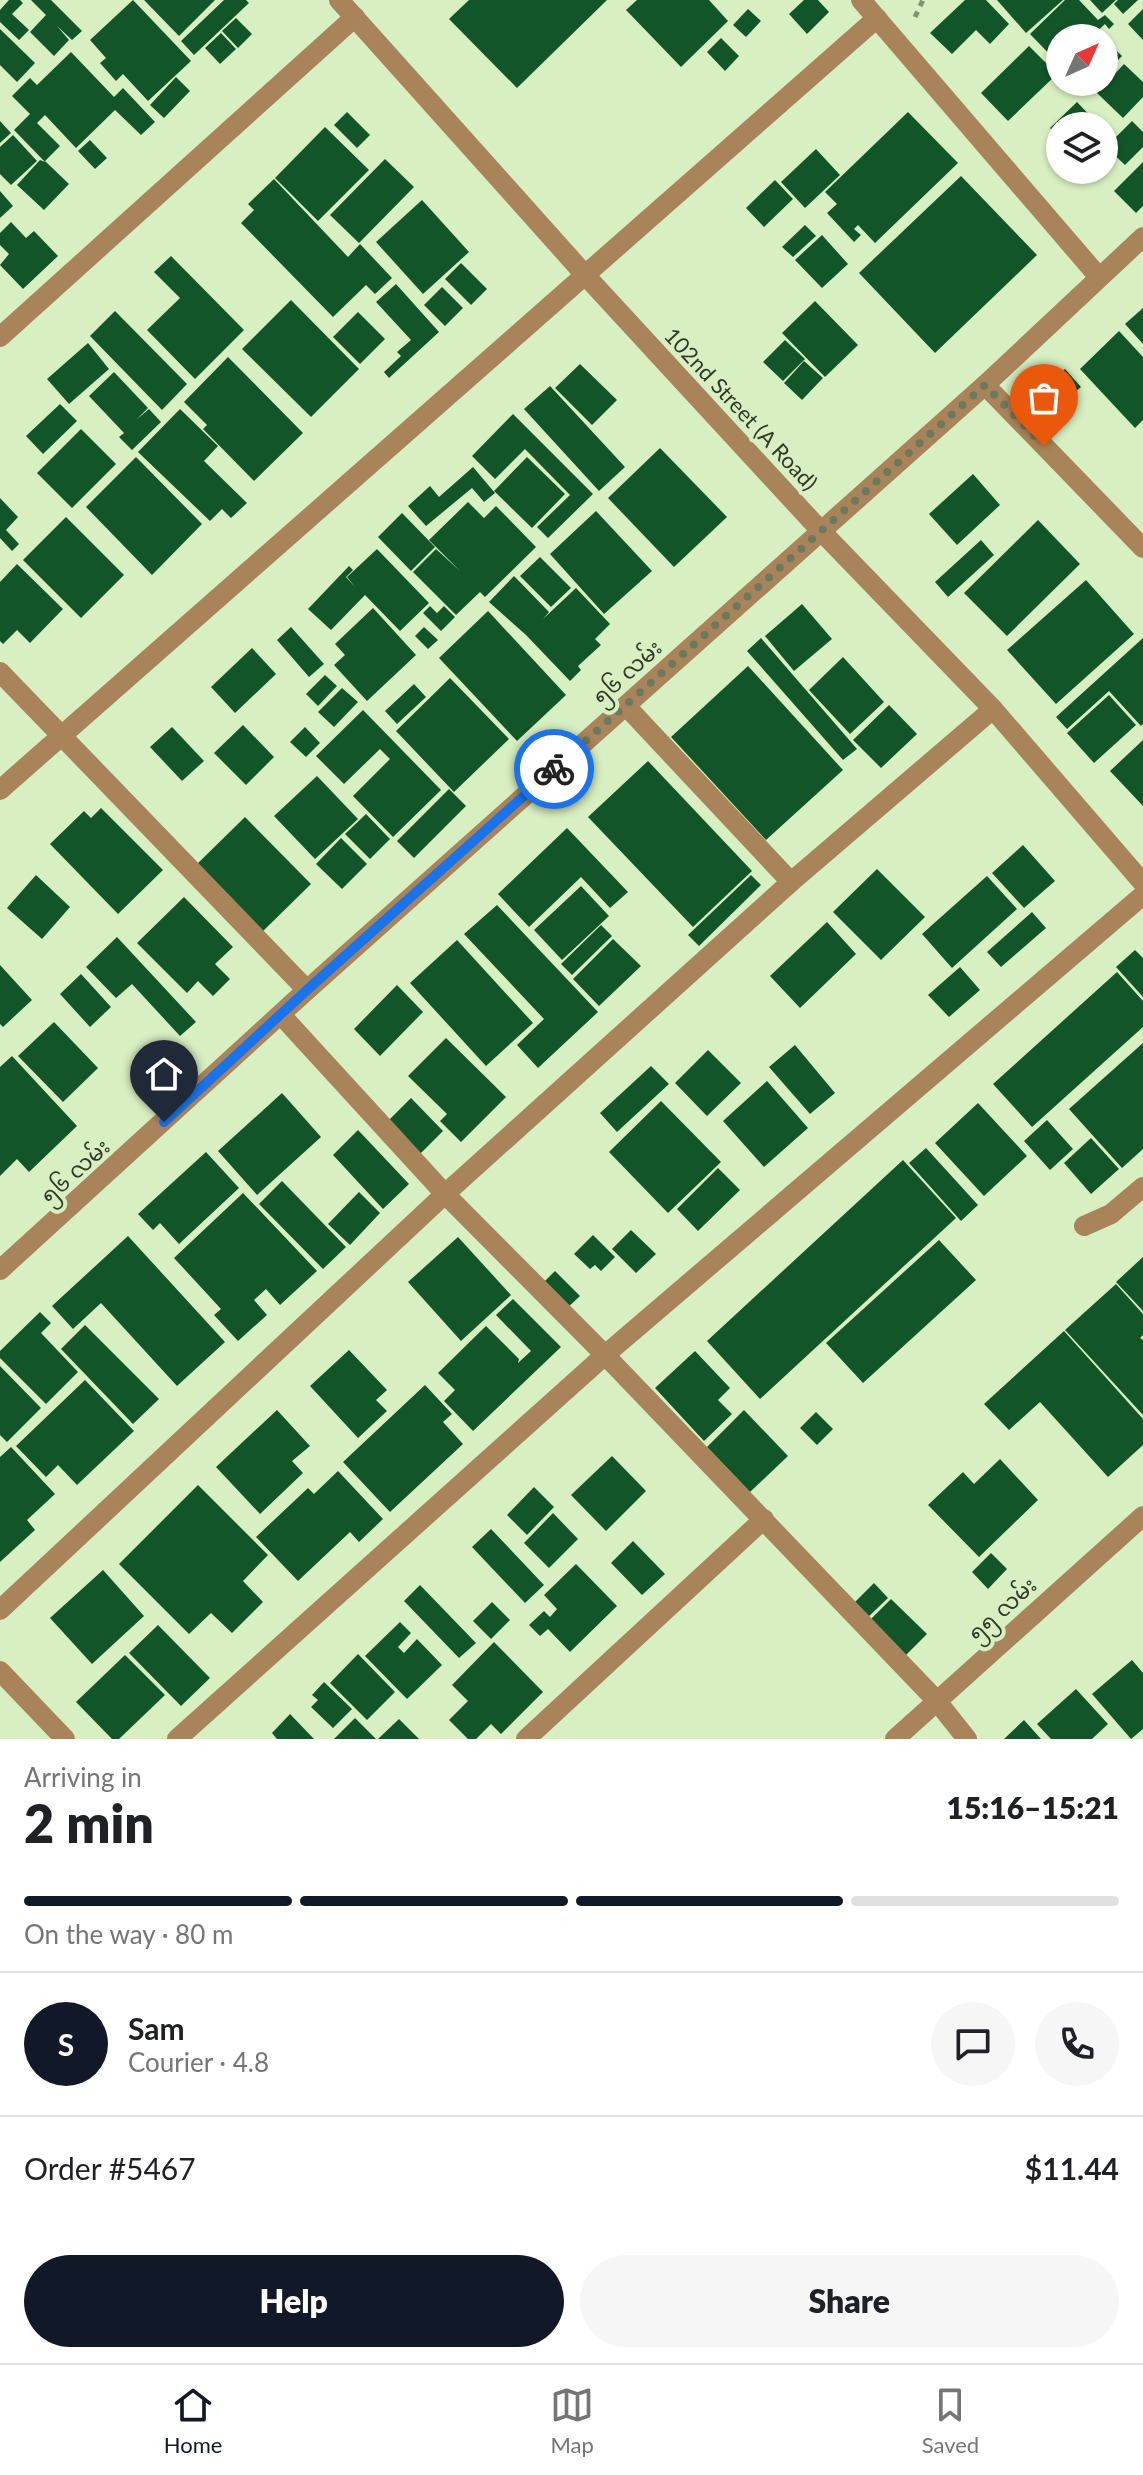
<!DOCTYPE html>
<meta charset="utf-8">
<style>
:root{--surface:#fff;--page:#f6f6f6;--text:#202124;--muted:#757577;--line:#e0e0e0;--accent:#111827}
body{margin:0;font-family:Lato,"Noto Sans Myanmar",sans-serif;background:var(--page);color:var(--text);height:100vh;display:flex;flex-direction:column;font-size:30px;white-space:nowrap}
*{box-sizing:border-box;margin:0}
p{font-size:26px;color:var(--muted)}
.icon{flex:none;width:44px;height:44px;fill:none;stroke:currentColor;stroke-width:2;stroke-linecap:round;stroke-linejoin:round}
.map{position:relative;height:1739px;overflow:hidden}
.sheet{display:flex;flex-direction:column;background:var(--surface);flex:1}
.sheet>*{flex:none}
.needle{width:52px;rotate:45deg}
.buttons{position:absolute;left:1046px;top:24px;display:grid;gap:16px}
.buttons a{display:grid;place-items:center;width:72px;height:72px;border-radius:50%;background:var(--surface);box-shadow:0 2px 6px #0004;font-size:40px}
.pin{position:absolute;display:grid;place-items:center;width:68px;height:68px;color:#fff;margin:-82px -34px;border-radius:50% 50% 50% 0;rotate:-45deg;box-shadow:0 0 8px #0007}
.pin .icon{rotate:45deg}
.courier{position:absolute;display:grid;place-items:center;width:80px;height:80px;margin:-40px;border:6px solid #1a73e8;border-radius:50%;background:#fff;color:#222;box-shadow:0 2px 10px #0007}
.headline em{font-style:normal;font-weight:800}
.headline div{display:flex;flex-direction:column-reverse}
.headline{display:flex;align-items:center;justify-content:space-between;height:136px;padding:0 24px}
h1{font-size:52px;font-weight:800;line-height:60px}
.bar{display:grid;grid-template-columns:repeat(4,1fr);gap:12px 8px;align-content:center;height:96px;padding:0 24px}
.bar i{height:10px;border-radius:6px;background:var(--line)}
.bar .on{background:var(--accent)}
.bar p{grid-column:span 4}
.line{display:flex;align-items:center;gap:20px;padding:0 24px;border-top:2px solid var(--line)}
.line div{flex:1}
.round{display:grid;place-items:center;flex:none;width:84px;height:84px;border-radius:42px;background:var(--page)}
.button{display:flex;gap:16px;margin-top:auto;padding:16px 24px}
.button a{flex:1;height:92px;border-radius:48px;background:var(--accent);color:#fff;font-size:32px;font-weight:800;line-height:92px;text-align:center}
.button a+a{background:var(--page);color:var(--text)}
.dock{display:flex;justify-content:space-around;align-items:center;height:112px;border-top:2px solid var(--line);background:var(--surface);font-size:22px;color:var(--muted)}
.dock a{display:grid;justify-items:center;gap:4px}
.dock .on{color:var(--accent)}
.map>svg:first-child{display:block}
</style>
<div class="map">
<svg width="1143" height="1739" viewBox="0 0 1143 1739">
<rect width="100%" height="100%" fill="#d8efc2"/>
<!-- building -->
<g fill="#125529">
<path d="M9,0h11l3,3 -11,11 17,16 -10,10 -19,-18v-12z"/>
<path d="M31,0h20l31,31 -10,9 -15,-14 12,14 -15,16 -24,-24 16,-17z"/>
<path d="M133,0l58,61 -43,40 -25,-27 -7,7 -16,-18 6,-5 -16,-18z"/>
<path d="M144,0h71l-36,36z"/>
<path d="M224,0h22l3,3 -55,52 -13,-14z"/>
<path d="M469,0h138l-90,88 -68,-69z"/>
<path d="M637,0h72l19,21 -47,46 -55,-57z"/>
<path d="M804,0h14l11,12 -22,22 -18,-20z"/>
<path d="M965,0h21l23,24 -19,20 -14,-14 -24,24 -22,-21z"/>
<path d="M997,0h66l-37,33z"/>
<path d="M1065,0h14l19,20 7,-5 9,9 -5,5 -4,-5 -15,14h-30v27l-30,-31z"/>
<path d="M1090,0h26l-14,13z"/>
<path d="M1118,0h20l-15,14 -9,-10z"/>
<path d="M748,9l13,12 -15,16 -13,-12z"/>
<path d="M1143,9v31l-15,-16z"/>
<path d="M236,18l16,16 -14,14 -16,-17z"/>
<path d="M0,29l35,34 -18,19 -17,-17z"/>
<path d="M221,33l15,16 -16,15 -15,-16z"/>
<path d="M721,38l18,18 -14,15 -18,-19z"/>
<path d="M1104,39l18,17 -10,10 -8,-8z"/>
<path d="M1029,46l28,28 -49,47 -27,-28z"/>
<path d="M71,52l43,45 9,-9 32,34 -14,13 -26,-25 -39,38 -31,-33 -8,8 23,23 -15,15 24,23 -25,26 -27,-25 23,-25 5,2 -31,-32 16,-16 -18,-18 18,-18 7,7z"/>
<path d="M1124,64l19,18v15l-20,21 -26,-25z"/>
<path d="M176,77l14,14 -26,27 -14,-13z"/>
<path d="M1077,102l23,24h-40v12l-10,-10z"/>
<path d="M347,112l23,23 -13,13 -23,-23z"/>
<path d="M908,112l50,51 -83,80 -17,-18 -4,4 7,6 -7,7 -27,-29 10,-9 -12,-12z"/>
<path d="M0,121l11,12 -11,10z"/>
<path d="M1132,121l11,11v15l-18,18 -19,-18z"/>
<path d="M325,127l44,43 -51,51 -43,-43z"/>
<path d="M13,135l24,26 -26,24 -11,-11v-27z"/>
<path d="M90,140l17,18 -12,11 -17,-18z"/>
<path d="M816,149l24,26 -35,33 -24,-26z"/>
<path d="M385,159l29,28 -55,56 -29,-28z"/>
<path d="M1143,162v44l-7,7 -22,-22z"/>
<path d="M961,176l76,79 -102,98 -76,-80z"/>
<path d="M274,179l74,78 12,-13 32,34 -17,16 -9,-9 -33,32 -92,-94 13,-13 -6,-6z"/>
<path d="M775,180l18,19 -29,28 -18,-19z"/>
<path d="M0,191l13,15 -13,12z"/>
<path d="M422,200l47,52 -46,42 -47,-52z"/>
<path d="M11,222l15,16 8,-7 24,25 -35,33 -23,-24 9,-11 -9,-9v-12z"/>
<path d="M805,225l11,11 -23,21 -11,-10z"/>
<path d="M822,235l26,29 -26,24 -27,-28z"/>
<path d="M171,256l73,74 -49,49 -48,-49 33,-32 -26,-26z"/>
<path d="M461,263l26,26 -16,16 -26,-26z"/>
<path d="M396,284l43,48 -50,46 -5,-6 17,-16 -4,-4 14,-12 -35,-38z"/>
<path d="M442,287l21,21 -18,18 -21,-21z"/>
<path d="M291,300l68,69 -48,48 -69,-68z"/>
<path d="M815,301l43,44 -33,32 -43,-44z"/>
<path d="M1143,308v36l-18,-20z"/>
<path d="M115,311l72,73 -25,26 -72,-74z"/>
<path d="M358,312l27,27 -25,25 -27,-27z"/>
<path d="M1119,331l24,26v63l-8,8 -55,-59z"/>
<path d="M785,340l20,19 -22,22 -20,-19z"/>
<path d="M88,343l21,26 -40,35 -22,-25z"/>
<path d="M228,357l75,76 -49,48 -51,-52 4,-4 -23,-23z"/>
<path d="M804,361l19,17 -21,22 -18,-17z"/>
<path d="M580,364l37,36 -25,25 -37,-37z"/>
<path d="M1065,369l16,18 -19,16 -15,-18z"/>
<path d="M114,372l34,36 -12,12 13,-11 12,13 -29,28 -13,-13 5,-4 -35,-37z"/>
<path d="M550,386l75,81 -26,24 -75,-82z"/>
<path d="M60,404l17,17 -34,33 -17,-18z"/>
<path d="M180,409l38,37 -14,15 43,42 -16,15 -9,-9 -12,12 -72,-69z"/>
<path d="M513,414l80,80 -45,44 -11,-11 33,-32 -45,-46 -30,30 -23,-23z"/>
<path d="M81,429l35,35 -44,44 -35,-35z"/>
<path d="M660,448l67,69 -53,50 -66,-69z"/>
<path d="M136,457l66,67 -50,51 -66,-68z"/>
<path d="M527,457l38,37 -33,34 -38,-37z"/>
<path d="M473,467l22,26 -11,9 -12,-14 -46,38 -18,-20 22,-20 9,11z"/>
<path d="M973,474l27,31 -43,40 -28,-31z"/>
<path d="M0,498l18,19 -12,13 13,14 -7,7 -12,-13z"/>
<path d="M468,502l16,16 12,-12 40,41 -51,50 -5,-5 -24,23 -43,-43 23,-23 24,22 -31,-31z"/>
<path d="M596,511l56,60 -48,43 -54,-60z"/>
<path d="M402,513l33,34 -24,24 -33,-34z"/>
<path d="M66,517l58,58 -43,43 -58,-58z"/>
<path d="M1038,520l42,44 -73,72 -43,-43z"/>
<path d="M981,540l13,15 -46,42 -13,-15z"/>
<path d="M377,549l52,54 -29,28 -35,-36 -34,35 -23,-21 41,-43 4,4 -7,7 9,10 -8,-10z"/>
<path d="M540,557l31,31 -20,19 -31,-31z"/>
<path d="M17,564l46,45 -33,34 -13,-13 -14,14 -3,-3v-59z"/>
<path d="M514,576l35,36 -6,7 33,-31 34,36 -15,15 6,6 -23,21 3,4 -11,11 -44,-46 -37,-33z"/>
<path d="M1086,580l48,54 -78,70 -49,-54z"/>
<path d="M802,604l30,35 -38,32 -29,-35z"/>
<path d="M430,606l7,7 7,-7 11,11 -14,14 -18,-18z"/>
<path d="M373,608l43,47 -49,46 -33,-36 11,-10 -10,-11z"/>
<path d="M488,611l78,84 -49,46 -78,-83z"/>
<path d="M291,627l33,37 -15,13 -32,-37z"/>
<path d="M424,627l14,13 -10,9 -13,-13z"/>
<path d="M761,638l96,111 -14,11 -96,-109z"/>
<path d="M1143,638v86l-2,2 -32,-35 -42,38 -11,-12z"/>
<path d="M252,648l24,26 -41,39 -24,-26z"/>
<path d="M843,657l41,45 -34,32 -41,-44z"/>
<path d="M748,666l95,104 -77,70 -95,-103z"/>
<path d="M325,675l12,11 -19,20 -12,-12z"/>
<path d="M450,678l59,61 -55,53 -58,-61z"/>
<path d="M414,684l12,13 -29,27 -12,-13z"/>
<path d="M342,688l16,14 -24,25 -16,-15z"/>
<path d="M1109,695l27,30 -42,38 -27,-30z"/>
<path d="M889,705l28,29 -36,34 -28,-28z"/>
<path d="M363,710l78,80 -48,47 -40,-41 37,-37 -10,-10 -36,35 -28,-28z"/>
<path d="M243,725l31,32 -28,28 -32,-32z"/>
<path d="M172,727l32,34 -22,20 -32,-34z"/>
<path d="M305,727l15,16 -14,14 -16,-15z"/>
<path d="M1143,740v66l-33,-35z"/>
<path d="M648,761l104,110 -59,56 -105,-110z"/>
<path d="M317,776l41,43 -43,40 -41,-43z"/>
<path d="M449,789l17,17 -52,52 -17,-17z"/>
<path d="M101,808l62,62 -45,44 -68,-70 34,-33 7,7z"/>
<path d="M366,814l24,25 -20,20 -25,-25z"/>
<path d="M245,817l66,67 -53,52 -66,-67z"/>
<path d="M567,828l61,64 -18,16 -29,-31 -52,50 -31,-33z"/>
<path d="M341,838l26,26 -25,25 -26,-25z"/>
<path d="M1023,845l32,36 -31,27 -32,-35z"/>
<path d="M877,869l48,48 -44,43 -48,-48z"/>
<path d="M36,875l34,32 -28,32 -35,-31z"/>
<path d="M751,875l10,10 -62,61 -11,-11z"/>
<path d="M987,876l30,33 -65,59 -30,-34z"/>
<path d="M581,886l28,30 -47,44 -28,-30z"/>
<path d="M184,897l49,50 -18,17 15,15 -17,17 -15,-15 -11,12 -50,-50z"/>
<path d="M497,905l101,107 -60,56 -21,-23 27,-26 -80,-85z"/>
<path d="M1032,912l14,16 -45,39 -14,-15z"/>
<path d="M827,922l29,32 -56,54 -30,-32z"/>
<path d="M601,925l11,11 -40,39 -11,-11z"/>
<path d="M117,937l79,85 -16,14 -48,-52 -16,14 -30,-31z"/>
<path d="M613,939l28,27 -42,40 -26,-27z"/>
<path d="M457,940l76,83 -47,43 -76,-83z"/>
<path d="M1135,950l8,8v39l-27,-30z"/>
<path d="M0,965l32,35 -29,27 -3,-3z"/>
<path d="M960,967l20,23 -31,27 -21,-22z"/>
<path d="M1117,972l26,29v26l-111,100 -39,-43z"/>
<path d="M81,974l30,33 -21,20 -30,-33z"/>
<path d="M397,985l26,27 -43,44 -26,-27z"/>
<path d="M54,1022l44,46 -35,34 -45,-46z"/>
<path d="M446,1038l60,59 -45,45 -21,-21 7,-7 -39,-38z"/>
<path d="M1143,1043v106l-21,19 -53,-59z"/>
<path d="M795,1045l40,48 -25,21 -41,-47z"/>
<path d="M708,1050l33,33 -34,33 -32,-33z"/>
<path d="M12,1056l65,70 -48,46 -12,-13 -17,17v-109z"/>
<path d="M651,1066l18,18 -52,48 -17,-19z"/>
<path d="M767,1081l41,47 -44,39 -41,-46z"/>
<path d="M282,1093l39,44 -64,58 -39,-44z"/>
<path d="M411,1098l32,33 -23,23 -32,-33z"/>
<path d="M661,1101l60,61 -53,51 -59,-61z"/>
<path d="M978,1103l49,53 -43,40 -49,-53z"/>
<path d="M1047,1120l26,29 -23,21 -26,-29z"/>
<path d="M358,1130l51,54 -26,25 -50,-54z"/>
<path d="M1091,1138l28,31 -28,25 -27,-31z"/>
<path d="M926,1148l52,57 -17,16 -52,-58z"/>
<path d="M206,1152l33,36 -60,56 -19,-21 -7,7 -15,-16z"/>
<path d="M903,1160l53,58 -196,181 -53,-58z"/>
<path d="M718,1168l22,22 -42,41 -21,-22z"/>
<path d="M282,1181l64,66 -23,22 -64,-65z"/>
<path d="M359,1192l21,21 -30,32 -22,-21z"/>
<path d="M243,1193l74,78 -37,34 -14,-16 -12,11 13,15 -29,26 -24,-26 7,-6 -47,-51z"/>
<path d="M631,1230l25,24 -20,19 -24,-24z"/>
<path d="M593,1235l22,22 -14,14 -6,-6 -5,4 -16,-15z"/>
<path d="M128,1236l97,106 -48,44 -76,-83 -28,26 -21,-23z"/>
<path d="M458,1237l53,58 -50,46 -53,-59z"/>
<path d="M939,1240l37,40 -113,103 -37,-40z"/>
<path d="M1143,1257v54l-27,-29z"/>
<path d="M555,1271l25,25 -16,15 -24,-25z"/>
<path d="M1116,1284l27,30v21l-3,3 3,2v75l-78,-85z"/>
<path d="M513,1299l48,48 -88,84 -29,-30 11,-11 -17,-17 48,-47 33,33 -1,4 13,-12 -35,-36z"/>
<path d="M40,1312l11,11 -10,10 37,39 -32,32 -46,-46v-7z"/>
<path d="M85,1325l74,74 -26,25 -72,-75z"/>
<path d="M1064,1331l79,88v26l-35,32 -68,-75 -31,28 -25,-26z"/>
<path d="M349,1350l38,40 -11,10 11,11 -29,27 -48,-52z"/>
<path d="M695,1351l35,37 -12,12 14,14 -28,27 -49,-53z"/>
<path d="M0,1366l41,42 -34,34 -7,-7z"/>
<path d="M85,1380l49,51 -57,54 -19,-20 -12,12 -30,-31z"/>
<path d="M425,1385l27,29 -9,8 20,22 -73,68 -47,-50z"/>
<path d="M277,1410l33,36 -18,15 11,12 -43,41 -44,-47z"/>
<path d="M744,1410l44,46 -38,36 -43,-45z"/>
<path d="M816,1412l17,17 -16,16 -17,-17z"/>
<path d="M11,1447l44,47 -28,26 8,10 -35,32v-105z"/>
<path d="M612,1456l34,35 -40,40 -35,-36z"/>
<path d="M1000,1459l38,41 -59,57 -51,-52 35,-33 11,12z"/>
<path d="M338,1471l45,48 -24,23 -9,-10 -52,49 -42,-44 52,-49 6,6z"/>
<path d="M198,1485l70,70 -25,26 20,21 -31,31 -21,-20 -22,21 -70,-70z"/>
<path d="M534,1487l20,20 -27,28 -20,-20z"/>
<path d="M553,1513l25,26 -29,29 -25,-25z"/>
<path d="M491,1529l53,56 -19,18 -53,-56z"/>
<path d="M633,1541l32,33 -23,21 -31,-32z"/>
<path d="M991,1553l16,16 -19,20 -16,-17z"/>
<path d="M576,1564l41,42 -47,46 -22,-23 -8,7 -11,-11 15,-14 6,6 7,-8 -13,-14z"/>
<path d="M103,1570l41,46 -52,48 -42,-46z"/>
<path d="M874,1583l14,15 -24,23 -14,-14z"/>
<path d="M420,1585l56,58 -17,15 -55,-57z"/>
<path d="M891,1599l36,35 -25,25 -35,-36z"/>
<path d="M492,1602l18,18 -19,19 -18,-18z"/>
<path d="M400,1622l11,11 -13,14 6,6 13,-14 25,26 -35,34 -42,-43z"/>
<path d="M158,1625l52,53 -29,28 -52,-53z"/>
<path d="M494,1642l49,50 -42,42 -10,-10 -15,15h-8l-19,-19 19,-19 -16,-16z"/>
<path d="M358,1654l37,38 -28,28 -37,-37z"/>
<path d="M125,1655l40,40 -46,44h-7l-36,-37z"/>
<path d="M1132,1660l11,13v56l-12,10 -39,-45z"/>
<path d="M324,1682l28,27 -19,19 -22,-21 7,-7 -6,-5z"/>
<path d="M1076,1689l32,35 -16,15h-41l-14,-15z"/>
<path d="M290,1714l24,25h-37l-5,-6z"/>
<path d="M355,1718l21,21h-42z"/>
<path d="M399,1719l20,20h-41z"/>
<path d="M1024,1720l17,19h-37z"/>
</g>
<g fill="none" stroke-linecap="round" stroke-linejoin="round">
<!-- path -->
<path stroke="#829273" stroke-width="5" stroke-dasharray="6 6" stroke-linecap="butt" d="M915,17l8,-17"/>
<!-- minor -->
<g stroke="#a9845a" stroke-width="20">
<path d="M339,0l247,276 235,255 172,178 150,174"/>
<path d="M861,0l237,276"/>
<path d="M0,337l355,-320"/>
<path d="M985,385l158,163"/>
<path d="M0,672l307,318"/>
<path d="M626,706l165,176"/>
<path d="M0,790l877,-772"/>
<path d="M282,1016l163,178 160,161 331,345 31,39"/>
<path d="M1084,1226l27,-12 32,-27"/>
<path d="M0,1270l307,-280 678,-605 158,-148"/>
<path d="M0,1610l445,-416 346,-312 202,-173"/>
<path d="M0,1671l65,68"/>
<path d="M177,1739l428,-384 538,-460"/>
<path d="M526,1739l238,-220"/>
<path d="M895,1739l248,-223"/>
</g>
</g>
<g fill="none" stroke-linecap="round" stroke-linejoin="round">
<!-- done -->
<path stroke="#6b795e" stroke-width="8" stroke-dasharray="0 14.4" d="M554,769l431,-384 59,61"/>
<!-- route -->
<path stroke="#1a73e8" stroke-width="10" d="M164,1122l143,-132 247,-221"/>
</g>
<g text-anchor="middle" stroke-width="8" stroke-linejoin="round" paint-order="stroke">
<!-- street labels -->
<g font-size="22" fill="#303928" stroke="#d8efc2">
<text transform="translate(741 409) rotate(47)" y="8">102nd Street (A Road)</text>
<text transform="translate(627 672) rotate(-42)" y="8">၅၆ လမ်း</text>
<text transform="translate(75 1171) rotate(-42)" y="8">၅၆ လမ်း</text>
<text transform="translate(1002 1609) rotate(-42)" y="8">၅၅ လမ်း</text>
</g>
</g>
</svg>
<div class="buttons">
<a><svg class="needle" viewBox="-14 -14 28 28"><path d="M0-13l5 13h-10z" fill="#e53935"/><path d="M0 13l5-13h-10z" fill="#757577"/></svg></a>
<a><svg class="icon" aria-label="layers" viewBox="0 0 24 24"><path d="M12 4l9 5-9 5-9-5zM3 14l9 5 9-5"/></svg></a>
</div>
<div class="pin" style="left:1044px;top:446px;background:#ea580c"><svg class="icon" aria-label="bag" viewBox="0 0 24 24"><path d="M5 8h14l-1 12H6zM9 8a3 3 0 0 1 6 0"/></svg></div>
<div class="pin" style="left:164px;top:1122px;background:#1f2937"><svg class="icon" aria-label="home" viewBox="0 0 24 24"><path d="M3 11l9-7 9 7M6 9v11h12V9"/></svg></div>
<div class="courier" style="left:554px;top:769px"><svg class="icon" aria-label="bike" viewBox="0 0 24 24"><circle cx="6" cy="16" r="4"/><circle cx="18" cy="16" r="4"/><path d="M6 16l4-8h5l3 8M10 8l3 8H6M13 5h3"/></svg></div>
</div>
<section class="sheet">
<div class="headline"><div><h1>2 min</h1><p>Arriving in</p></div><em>15:16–15:21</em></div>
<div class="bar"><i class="on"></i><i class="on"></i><i class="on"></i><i></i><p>On the way · 80 m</p></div>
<div class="line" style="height:144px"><b class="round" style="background:var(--accent);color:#fff">S</b><div><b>Sam</b><p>Courier · 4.8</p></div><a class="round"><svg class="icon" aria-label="chat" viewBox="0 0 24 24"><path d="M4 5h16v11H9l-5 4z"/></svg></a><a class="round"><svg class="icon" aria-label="phone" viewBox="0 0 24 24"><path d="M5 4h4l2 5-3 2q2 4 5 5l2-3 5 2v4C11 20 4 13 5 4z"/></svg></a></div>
<div class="line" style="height:104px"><div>Order #5467</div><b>$11.44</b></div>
<div class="button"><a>Help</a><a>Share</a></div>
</section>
<nav class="dock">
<a class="on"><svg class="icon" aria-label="home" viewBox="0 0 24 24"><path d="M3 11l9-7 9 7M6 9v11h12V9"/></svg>Home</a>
<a><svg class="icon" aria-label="map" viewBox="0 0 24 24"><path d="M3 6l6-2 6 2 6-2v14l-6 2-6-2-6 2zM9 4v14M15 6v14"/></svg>Map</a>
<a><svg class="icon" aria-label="saved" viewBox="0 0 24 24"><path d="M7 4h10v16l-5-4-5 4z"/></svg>Saved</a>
</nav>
